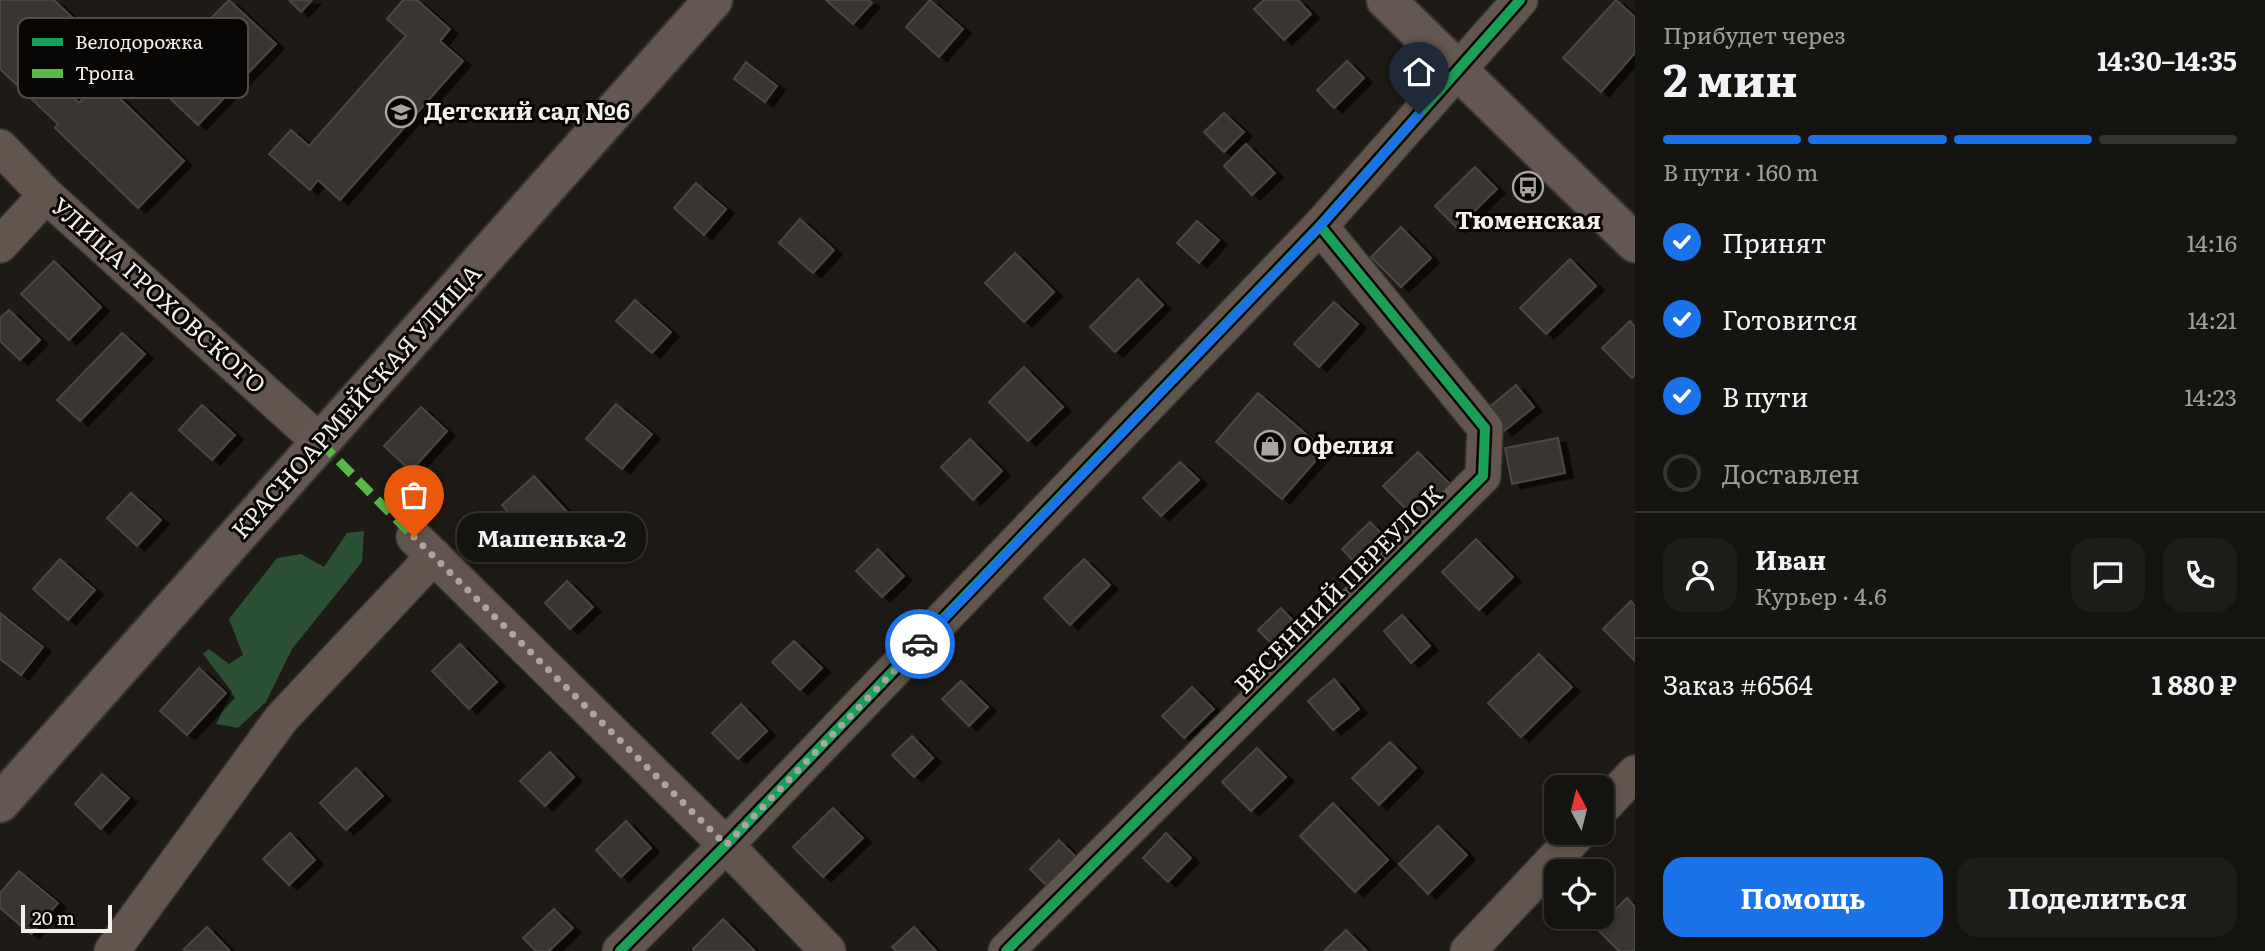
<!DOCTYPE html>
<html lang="ru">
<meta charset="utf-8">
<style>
:root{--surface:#161410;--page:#1f1d19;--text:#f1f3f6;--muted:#9e9e9f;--line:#353330;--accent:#1a73e8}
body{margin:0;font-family:Literata,serif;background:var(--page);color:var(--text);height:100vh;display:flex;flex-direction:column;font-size:26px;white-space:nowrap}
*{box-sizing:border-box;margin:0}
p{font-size:23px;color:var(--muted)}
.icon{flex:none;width:38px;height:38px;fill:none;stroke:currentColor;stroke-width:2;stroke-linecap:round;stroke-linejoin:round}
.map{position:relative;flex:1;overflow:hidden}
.sheet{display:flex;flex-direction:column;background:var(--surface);width:630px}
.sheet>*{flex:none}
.needle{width:46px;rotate:353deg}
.controls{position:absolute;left:1544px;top:775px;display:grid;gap:14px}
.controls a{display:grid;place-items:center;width:70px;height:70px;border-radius:14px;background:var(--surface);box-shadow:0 4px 10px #0003,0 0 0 2px var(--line);font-size:35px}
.scale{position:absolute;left:21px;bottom:18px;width:91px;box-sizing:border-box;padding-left:7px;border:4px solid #f5f0eb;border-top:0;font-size:19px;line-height:24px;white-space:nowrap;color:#f5f0eb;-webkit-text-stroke:5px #080604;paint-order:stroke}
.pin{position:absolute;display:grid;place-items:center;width:60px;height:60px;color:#fff;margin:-72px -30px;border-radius:50% 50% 50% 0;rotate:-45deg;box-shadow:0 0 7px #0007}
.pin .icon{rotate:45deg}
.courier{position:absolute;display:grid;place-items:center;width:70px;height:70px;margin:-35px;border:5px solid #1a73e8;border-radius:50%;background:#fff;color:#222;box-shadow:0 2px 9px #0007}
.bubble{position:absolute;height:49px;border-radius:21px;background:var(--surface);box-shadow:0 4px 10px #0003,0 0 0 2px var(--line);font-size:23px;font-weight:700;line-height:49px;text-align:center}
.head em{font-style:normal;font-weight:700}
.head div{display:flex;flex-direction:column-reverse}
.head{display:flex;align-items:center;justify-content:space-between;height:119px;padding:0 28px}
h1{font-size:46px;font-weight:700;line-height:52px}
.bar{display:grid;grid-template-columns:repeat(4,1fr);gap:10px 7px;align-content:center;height:84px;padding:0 28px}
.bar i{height:9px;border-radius:5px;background:var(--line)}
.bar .selected{background:var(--accent)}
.bar p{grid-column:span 4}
.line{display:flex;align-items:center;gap:18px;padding:0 28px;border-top:2px solid var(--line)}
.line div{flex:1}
.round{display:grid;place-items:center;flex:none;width:74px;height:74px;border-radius:21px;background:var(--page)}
ol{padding:0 28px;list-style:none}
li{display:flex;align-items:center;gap:21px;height:77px}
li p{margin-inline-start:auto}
li .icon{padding:7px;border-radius:50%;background:var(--accent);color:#fff;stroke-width:4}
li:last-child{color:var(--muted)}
li i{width:38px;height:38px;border:4px solid var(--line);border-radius:50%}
.action{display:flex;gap:14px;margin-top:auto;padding:14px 28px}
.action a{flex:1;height:80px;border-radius:21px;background:var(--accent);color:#fff;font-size:28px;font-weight:700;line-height:80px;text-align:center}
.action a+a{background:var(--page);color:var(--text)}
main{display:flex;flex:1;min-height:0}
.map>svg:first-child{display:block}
</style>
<main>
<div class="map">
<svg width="1635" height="951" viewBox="0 0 1635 951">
<defs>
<filter id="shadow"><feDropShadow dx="8" dy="4.5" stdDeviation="0" flood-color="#0009"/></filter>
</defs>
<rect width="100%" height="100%" fill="#1e1a16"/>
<!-- forest -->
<path fill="#2b5033" d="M364,531l-2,31 -70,87 -26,53 -28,26 -22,-4 16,-32 -29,-38 6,-5 20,15 14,-9 -14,-36 48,-61 24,-4 23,13 23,-34z"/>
<!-- building -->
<g fill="#3a3633" stroke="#494743" stroke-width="2" filter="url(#shadow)">
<path d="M0,0h54l24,23 -39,41 40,39 22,-23 83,81 -46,47 -83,-80 3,-4 -58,-55z"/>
<path d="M229,0l47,44 -78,81 -47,-45z"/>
<path d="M289,0h23l-11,12z"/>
<path d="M403,0h14l33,29 -10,12 23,20 -123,139 -22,-20 -8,10 -41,-36 22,-24 18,16 97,-110 -19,-17z"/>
<path d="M826,0h43l3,3 -19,21z"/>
<path d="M930,0l33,29 -24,28 -33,-30z"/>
<path d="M1264,0h34l13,14 -27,26 -30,-31z"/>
<path d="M1616,0l19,17v36l-34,39 -38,-34z"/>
<path d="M1347,61l17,17 -30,30 -17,-18z"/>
<path d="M746,62l31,24 -12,16 -31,-23z"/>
<path d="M1224,113l20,19 -20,20 -20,-20z"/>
<path d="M1246,144l29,29 -23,22 -28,-29z"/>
<path d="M1475,167l22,22 -40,39 -22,-22z"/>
<path d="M696,183l30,26 -22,26 -30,-27z"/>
<path d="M800,219l34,31 -21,23 -34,-30z"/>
<path d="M1197,221l22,19 -20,23 -22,-20z"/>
<path d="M1401,227l30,31 -30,29 -30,-30z"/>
<path d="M1015,253l39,39 -30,30 -39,-39z"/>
<path d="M1570,259l26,27 -50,48 -26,-26z"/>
<path d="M54,261l47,46 -32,33 -48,-46z"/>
<path d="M1138,279l25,26 -48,47 -25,-25z"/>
<path d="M635,300l36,32 -19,21 -36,-32z"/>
<path d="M1334,302l24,22 -39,43 -25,-23z"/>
<path d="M9,310l31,30 -20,20 -20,-19v-23z"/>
<path d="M1630,321l5,6v48l-3,3 -30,-30z"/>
<path d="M122,333l23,21 -65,67 -23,-21z"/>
<path d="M1024,367l39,40 -35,34 -39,-39z"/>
<path d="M1516,385l18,22 -30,24 -17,-22z"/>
<path d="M1258,393l67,57 -43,49 -66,-57z"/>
<path d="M616,404l36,30 -30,35 -36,-30z"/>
<path d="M202,405l33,30 -23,25 -33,-30z"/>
<path d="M421,407l26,24 -36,40 -27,-25z"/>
<path d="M1558,438l7,35 -53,11 -7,-36z"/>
<path d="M970,439l32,32 -29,29 -32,-33z"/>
<path d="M1418,452l33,33 -35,34 -33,-33z"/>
<path d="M1180,462l19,18 -38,36 -18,-18z"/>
<path d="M534,476l36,39 -32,29 -36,-39z"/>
<path d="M131,493l30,27 -24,26 -30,-28z"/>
<path d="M1370,522l20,20 -28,28 -20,-21z"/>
<path d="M1476,539l37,38 -34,33 -37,-38z"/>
<path d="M878,549l26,27 -22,21 -26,-26z"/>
<path d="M60,559l35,31 -27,30 -35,-31z"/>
<path d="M1084,559l26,26 -40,40 -26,-27z"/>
<path d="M567,581l26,26 -23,22 -25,-26z"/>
<path d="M1631,601l4,5v55l-32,-32z"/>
<path d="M1281,608l20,21 -22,22 -21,-21z"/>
<path d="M0,613l43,34 -22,28 -21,-16z"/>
<path d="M1402,615l28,31 -19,17 -27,-32z"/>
<path d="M794,641l28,27 -22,22 -28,-28z"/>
<path d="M460,644l37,38 -28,27 -37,-38z"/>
<path d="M1539,654l33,33 -51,50 -33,-34z"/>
<path d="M199,668l27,25 -39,42 -27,-24z"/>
<path d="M1334,679l25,30 -26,21 -25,-29z"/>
<path d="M961,681l27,26 -19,19 -27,-27z"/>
<path d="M1192,687l22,22 -30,29 -22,-22z"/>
<path d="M741,704l26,27 -29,28 -26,-26z"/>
<path d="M912,736l21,22 -19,19 -22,-22z"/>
<path d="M1390,742l26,26 -37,37 -27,-27z"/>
<path d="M1257,748l29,29 -35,34 -29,-29z"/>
<path d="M550,752l24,25 -29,29 -25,-25z"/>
<path d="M356,768l27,28 -37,34 -26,-27z"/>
<path d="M102,774l27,24 -28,31 -26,-25z"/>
<path d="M1333,803l55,57 -33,32 -55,-56z"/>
<path d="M833,808l30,30 -40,39 -30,-30z"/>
<path d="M626,821l25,27 -30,29 -25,-27z"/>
<path d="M1438,826l29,29 -39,39 -29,-30z"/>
<path d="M290,833l25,27 -26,25 -26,-26z"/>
<path d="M1166,833l25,25 -23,24 -25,-24z"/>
<path d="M1059,840l18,18 -30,28 -17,-17z"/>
<path d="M19,871l39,32 -27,31 -31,-26v-15z"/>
<path d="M1627,898l8,9v44h-16l-23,-23z"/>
<path d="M554,909l19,19 -24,23h-13l-13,-13z"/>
<path d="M723,919l32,32h-60l-2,-2z"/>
<path d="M207,927l23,24h-45l-1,-2z"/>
<path d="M914,927l22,24h-40l-4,-4z"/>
<path d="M1346,930l21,21h-43z"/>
</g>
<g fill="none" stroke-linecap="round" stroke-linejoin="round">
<!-- minor casing -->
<g stroke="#373430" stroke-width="38">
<g id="minor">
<path d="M0,147l46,48 274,247"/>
<path d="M0,245l46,-50"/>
<path d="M414,537l312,308 102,106"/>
<path d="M1601,809l34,-36"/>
<path d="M112,951l169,-232 153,-163"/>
<path d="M620,951l106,-106 594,-619 200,-226"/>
<path d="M1006,951l477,-475 2,-48 -165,-202"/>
<path d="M1468,951l111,-118"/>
</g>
</g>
<!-- secondary casing -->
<g stroke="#373430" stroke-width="42">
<g id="secondary">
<path d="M1386,0l249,243"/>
<path d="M0,803l713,-803"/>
</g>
</g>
<!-- minor -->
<use href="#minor" stroke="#61554e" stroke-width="35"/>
<!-- secondary -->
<use href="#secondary" stroke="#645650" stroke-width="38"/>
<!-- quiet -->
<path stroke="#58b947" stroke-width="9" stroke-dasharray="18 9" stroke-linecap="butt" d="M320,442l94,95"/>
<!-- cycleway casing -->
<g stroke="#080604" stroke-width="15">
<g id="cycleway">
<path d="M620,951l106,-106 594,-619 200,-226"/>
<path d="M1006,951l477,-475 2,-48 -165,-202"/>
</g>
</g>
<!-- cycleway -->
<use href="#cycleway" stroke="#1a9f57" stroke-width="10"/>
</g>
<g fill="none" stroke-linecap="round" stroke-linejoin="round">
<!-- done -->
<path stroke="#aaa5a0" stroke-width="7" stroke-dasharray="0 12.6" d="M414,537l312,308 194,-201"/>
<!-- route -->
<path stroke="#1a73e8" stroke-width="9" d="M920,644l400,-418 99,-112"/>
</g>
<!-- icons -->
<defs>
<g id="school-ring" transform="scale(1.575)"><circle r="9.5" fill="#080604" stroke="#aaa5a0" stroke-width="1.5"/><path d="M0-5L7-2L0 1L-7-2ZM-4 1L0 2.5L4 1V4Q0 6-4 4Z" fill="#aaa5a0"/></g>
<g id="bus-ring" transform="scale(1.575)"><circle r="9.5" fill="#080604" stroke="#aaa5a0" stroke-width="1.5"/><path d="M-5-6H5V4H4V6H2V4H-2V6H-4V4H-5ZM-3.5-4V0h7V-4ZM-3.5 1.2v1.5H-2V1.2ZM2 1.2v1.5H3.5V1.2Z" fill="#aaa5a0"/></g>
<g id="shop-ring" transform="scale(1.575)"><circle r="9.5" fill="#080604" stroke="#aaa5a0" stroke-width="1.5"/><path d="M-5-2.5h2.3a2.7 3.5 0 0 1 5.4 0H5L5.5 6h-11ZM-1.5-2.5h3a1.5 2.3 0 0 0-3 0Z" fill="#aaa5a0"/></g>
</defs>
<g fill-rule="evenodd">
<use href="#school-ring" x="401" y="112"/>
<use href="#bus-ring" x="1528" y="187"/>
<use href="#shop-ring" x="1270" y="446"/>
</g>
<g text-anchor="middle" stroke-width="6" stroke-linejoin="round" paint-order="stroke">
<!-- poi labels -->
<g font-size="24" font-weight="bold" fill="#f5f0eb" stroke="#080604" text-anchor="start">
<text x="424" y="120">Детский сад №6</text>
<text x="1528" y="229" text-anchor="middle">Тюменская</text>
<text x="1293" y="454">Офелия</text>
</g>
<!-- street labels -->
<g font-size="24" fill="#f5f0eb" stroke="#080604">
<text transform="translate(158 296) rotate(42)" y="8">УЛИЦА ГРОХОВСКОГО</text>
<text transform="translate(357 402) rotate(-48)" y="8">КРАСНОАРМЕЙСКАЯ УЛИЦА</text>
<text transform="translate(1339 590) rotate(-45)" y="8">ВЕСЕННИЙ ПЕРЕУЛОК</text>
</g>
</g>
<!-- legend -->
<rect x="18" y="18" width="230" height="80" rx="10" fill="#080604" stroke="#4f4c49" stroke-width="2"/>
<rect x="32" y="38" width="31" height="8" fill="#1a9f57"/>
<rect x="32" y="69" width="31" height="9" fill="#58b947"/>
<g font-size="19" fill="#f5f0eb">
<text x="75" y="49">Велодорожка</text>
<text x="75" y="80">Тропа</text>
</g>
</svg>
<div class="controls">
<a><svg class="needle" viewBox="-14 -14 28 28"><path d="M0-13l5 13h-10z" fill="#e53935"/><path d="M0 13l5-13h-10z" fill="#9e9e9f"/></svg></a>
<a><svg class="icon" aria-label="locate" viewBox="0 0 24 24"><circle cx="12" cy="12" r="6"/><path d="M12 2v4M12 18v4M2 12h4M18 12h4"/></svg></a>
</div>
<div class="scale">20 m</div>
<div class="pin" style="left:414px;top:537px;background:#ea580c"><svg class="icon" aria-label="bag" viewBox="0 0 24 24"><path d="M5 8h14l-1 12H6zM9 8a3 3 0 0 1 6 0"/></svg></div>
<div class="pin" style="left:1419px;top:114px;background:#1f2937"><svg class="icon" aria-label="home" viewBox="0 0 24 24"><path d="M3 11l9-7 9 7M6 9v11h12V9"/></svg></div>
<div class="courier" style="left:920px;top:644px"><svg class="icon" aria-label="car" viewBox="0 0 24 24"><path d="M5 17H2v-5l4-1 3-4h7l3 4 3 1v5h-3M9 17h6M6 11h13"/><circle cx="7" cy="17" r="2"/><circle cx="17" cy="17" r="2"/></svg></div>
<div class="bubble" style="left:457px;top:513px;width:189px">Машенька-2</div>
</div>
<section class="sheet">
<div class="head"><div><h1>2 мин</h1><p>Прибудет через</p></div><em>14:30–14:35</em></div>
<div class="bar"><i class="selected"></i><i class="selected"></i><i class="selected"></i><i></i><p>В пути · 160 m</p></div>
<ol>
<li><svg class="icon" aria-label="check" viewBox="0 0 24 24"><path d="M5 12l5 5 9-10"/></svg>Принят<p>14:16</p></li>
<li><svg class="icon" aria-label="check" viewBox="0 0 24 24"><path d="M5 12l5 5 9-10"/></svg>Готовится<p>14:21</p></li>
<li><svg class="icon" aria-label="check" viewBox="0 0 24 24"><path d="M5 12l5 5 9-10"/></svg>В пути<p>14:23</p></li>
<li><i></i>Доставлен</li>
</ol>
<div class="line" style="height:126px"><a class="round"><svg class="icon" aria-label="person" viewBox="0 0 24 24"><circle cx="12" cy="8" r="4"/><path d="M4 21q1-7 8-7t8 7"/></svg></a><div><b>Иван</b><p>Курьер · 4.6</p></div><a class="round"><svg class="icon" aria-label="chat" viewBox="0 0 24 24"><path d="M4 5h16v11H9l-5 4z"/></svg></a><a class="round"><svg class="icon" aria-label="phone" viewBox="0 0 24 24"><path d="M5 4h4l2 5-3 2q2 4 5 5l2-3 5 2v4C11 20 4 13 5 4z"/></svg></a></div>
<div class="line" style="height:91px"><div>Заказ #6564</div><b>1 880 ₽</b></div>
<div class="action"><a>Помощь</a><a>Поделиться</a></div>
</section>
</main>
